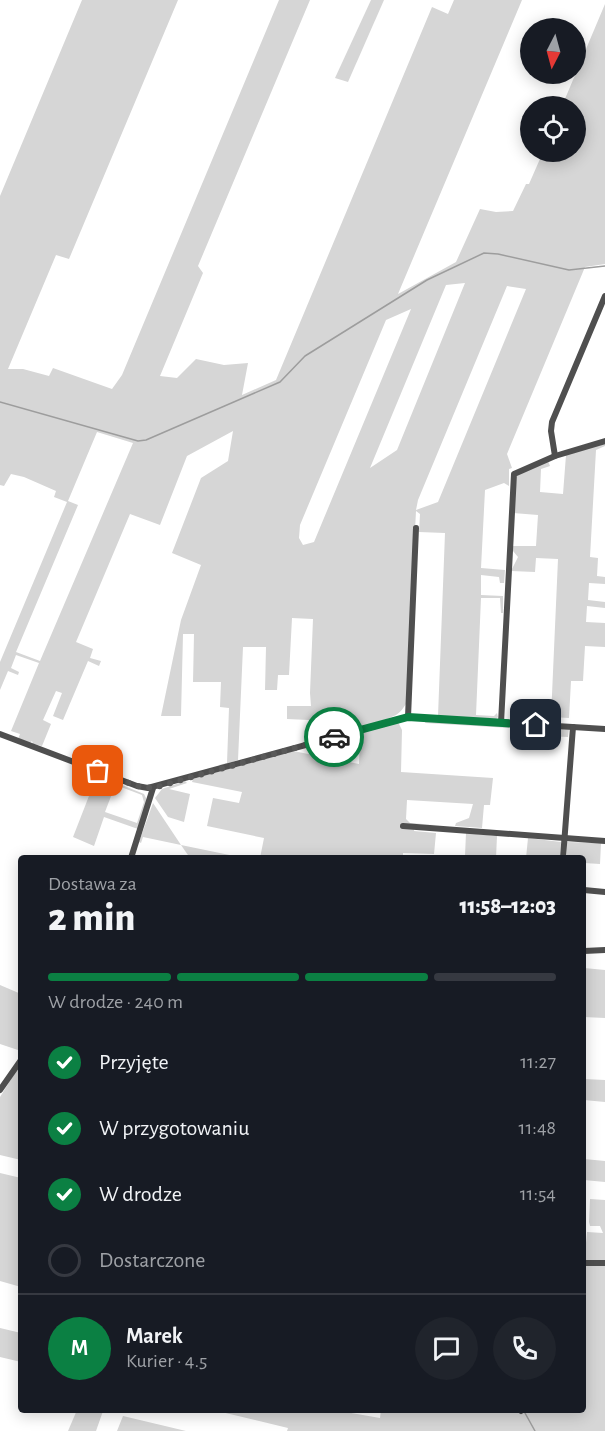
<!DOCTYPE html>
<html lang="pl">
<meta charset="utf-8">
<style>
:root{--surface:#171b24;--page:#20242c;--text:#f1f3f6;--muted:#9ea1a6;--line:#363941;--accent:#0b8043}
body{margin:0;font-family:"Alegreya Sans",sans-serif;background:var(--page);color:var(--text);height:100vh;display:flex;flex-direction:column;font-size:22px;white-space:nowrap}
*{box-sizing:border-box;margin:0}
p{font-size:20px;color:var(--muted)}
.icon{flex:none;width:33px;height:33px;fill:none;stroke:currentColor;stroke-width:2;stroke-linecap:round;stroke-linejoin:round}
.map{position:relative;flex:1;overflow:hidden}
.side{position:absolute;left:18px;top:855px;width:568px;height:558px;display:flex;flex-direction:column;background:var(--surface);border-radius:6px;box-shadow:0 3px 15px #0003}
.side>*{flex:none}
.needle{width:39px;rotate:186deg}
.buttons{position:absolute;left:520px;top:18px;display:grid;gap:12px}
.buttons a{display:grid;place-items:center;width:66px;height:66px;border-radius:50%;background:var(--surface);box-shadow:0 3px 15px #0003;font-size:30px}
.pin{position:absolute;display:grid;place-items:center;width:51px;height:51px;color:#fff;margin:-26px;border-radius:12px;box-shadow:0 3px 9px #0006}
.courier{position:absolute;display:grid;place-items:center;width:60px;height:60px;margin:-30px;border:4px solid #0b8043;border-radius:50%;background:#fff;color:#222;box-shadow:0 2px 8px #0007}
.overview em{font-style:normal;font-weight:800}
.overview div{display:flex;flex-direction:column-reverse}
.overview{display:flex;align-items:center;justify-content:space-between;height:102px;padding:0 30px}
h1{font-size:39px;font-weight:800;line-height:45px}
.bar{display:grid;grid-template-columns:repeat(4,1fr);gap:9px 6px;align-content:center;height:72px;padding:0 30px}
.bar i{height:8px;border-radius:4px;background:var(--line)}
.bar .current{background:var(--accent)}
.bar p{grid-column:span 4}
.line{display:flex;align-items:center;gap:15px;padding:0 30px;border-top:2px solid var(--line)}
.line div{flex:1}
.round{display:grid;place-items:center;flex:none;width:63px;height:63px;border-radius:32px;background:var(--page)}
ol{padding:0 30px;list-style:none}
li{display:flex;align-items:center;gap:18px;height:66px}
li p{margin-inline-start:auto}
li .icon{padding:6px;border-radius:50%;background:var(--accent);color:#fff;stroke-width:4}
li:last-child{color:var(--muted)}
li i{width:33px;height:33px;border:3px solid var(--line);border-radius:50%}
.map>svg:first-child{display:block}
</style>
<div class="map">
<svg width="605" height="1431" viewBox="0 0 605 1431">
<rect width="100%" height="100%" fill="#fff"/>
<!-- green -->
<g fill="#d6d6d6" fill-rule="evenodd">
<path d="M82,0h96l-109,259 -13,-4 -48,114h15l26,7 4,-8 59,21 10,-14 157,-375h31l-112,266 5,7 -43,103 17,2 19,-19 28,6 24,-2 -6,32 34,-15 156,-373 16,7 6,-14h68l-124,294 58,-32 24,-53 16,3 17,-1 13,-27h3l14,-32h33v-46h-14l43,-102v260l-20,3 -78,187 5,14 -3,1v17l-5,-3 -19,7 -4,78 24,2 -1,13h-4l-1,-6 -18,-2v20l22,1v17h-2l-1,-15h-19l-5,117 18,1 3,-3 1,4 -2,2 -58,-3 7,-183 -26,-1 1,-18 -4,-3 -10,193c-3,4 -5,8 -10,11 -20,10 -62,18 -85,23l-2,-18 -22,-1v-13h24l-1,-13 3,-74 -21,-1 -3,57h-11l-1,15h-12l1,-43h-23l-5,113 -18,6 -1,-1 8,-2 2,-55 -9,-1 1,-25h-28l1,-48h-11l-2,82h-20l20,-96 20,-55 -29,-12 29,-75 27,-17 5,-30 -46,25 -27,69 -30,-11 -54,128 17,7 -3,9 11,3 -2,5 -11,-5 -25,59 -10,-4 9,-23 -6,-2 -13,29 8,4 -9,22 -9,-2 -1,-3 -2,2 -12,-4 2,-5 -9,-3 28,-68 -23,-8 -5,13 8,4 -1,3 -10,-4 -8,19v-28l67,-160 -13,-5 2,-6 -32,-14 -13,-3 -7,12 -4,-1v-289zM465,283l-68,167 -27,18 76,-183zM507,286l19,3 -88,213 -22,8 2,-10zM411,309l-97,233 -11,3 -4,-7 1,-13 86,-205zM97,432l36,11 -93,218 -24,-9 62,-147 -10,-4z"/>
<path d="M371,0h13l-36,82 -13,-4z"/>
<path d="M605,443v3l-9,4 -6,107 8,1 -1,18 8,1v7l-16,-1 -1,17 17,2v6l-18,-2 -1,16 19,1v24l-20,-1 -2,35h-12l-2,37 -18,-1 7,-158 -22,-1 -1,14 -24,-1 7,-14 -5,-6v-5h23l2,-31 -25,-2 4,-39 31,-13 2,5 -9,3 -1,23 23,2 3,-39z"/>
<path d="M426,720l143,9 -1,8 -21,-1v-6l-122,-7z"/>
<path d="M398,722l4,8 -1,42 92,6 -3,27h-6l-2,23 -27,-2 1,-3 13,-5 4,-14 -66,-4 -1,19 4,4 26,2 -21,-1 -1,7 22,2 -2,21 -31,-1v5h-143l4,-20 -57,-12 6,-28 26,5 3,-11 -50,-10 1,-3 100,-28 66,13 1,-28 -14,3 1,-3z"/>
<path d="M78,769l20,6 1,3 4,-1 13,6 -11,29 32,11 7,-21 -2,-7 -21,-8 1,-2 22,9 3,6 -9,29 -34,-12 -10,29 -21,-9 23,-59z"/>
<path d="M185,781l2,2 -18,6 21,5 -6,28 -16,-5 -13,-19 7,-9z"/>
<path d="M153,803l28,42 63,13h-54l-9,-13 -38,-8 -2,6 -2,-1z"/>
<path d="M466,833l31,3 -1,22 -31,-2z"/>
<path d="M528,838l33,4 -1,16h-34z"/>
<path d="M567,842l34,1 -1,21 -16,-1v-5h-17z"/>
<path d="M584,968l21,2v48l-21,-1z"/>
<path d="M0,985l21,9v57l-21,-7z"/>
<path d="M21,1063v97l-21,-5v-58z"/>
<path d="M584,1079l21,1v22l-21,-2z"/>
<path d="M584,1159l21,2v21l-21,-2z"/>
<path d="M0,1173l21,5v109l-21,-6z"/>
<path d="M590,1199l15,1v231h-318l1,-3 -75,-18h121l46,8 1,-8h203v-145l3,-33 16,1 -3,-7h-10l-1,-4z"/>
<path d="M0,1328l21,5v29l-21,-5z"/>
<path d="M77,1410l26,1 -7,20h-28z"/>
<path d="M123,1416l63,15h-69z"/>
</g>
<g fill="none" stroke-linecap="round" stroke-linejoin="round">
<!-- stream -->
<g stroke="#9d9d9d" stroke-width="1.5">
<path d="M0,402l138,39 8,-1 134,-58 25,-26 122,-76 57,-27 14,1 71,16 36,-4"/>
<path d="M525,1413l10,18"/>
</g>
<!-- street -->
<g stroke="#4f4f4f" stroke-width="6">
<path d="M555,456l-4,-25 1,-9 53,-126"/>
<path d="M408,717l8,-189"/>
<path d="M501,723l13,-249 41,-18 50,-15"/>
<path d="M0,734l137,52 11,2 260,-71 197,12"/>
<path d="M403,826l202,15"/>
<path d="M131,858l22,-70"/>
<path d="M563,858l10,-131"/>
<path d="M584,890l21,2"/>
<path d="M584,951l21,-1"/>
<path d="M0,1090l21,-30"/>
<path d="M584,1263h21"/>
<path d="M521,1411l1,-1"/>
</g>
</g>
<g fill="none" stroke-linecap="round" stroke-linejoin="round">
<!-- done -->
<path stroke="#595959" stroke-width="6" stroke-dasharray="0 10.8" d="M98,771l39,15 16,2 181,-51"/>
<!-- route -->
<path stroke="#0b8043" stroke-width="8" d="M334,737l74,-20 128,8"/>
</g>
</svg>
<div class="buttons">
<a><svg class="needle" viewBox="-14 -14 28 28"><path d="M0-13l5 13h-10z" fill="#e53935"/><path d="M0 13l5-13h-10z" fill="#9ea1a6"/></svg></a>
<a><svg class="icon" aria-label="locate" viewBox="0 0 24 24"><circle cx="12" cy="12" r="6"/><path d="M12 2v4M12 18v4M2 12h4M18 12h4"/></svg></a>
</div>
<div class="pin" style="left:98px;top:771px;background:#ea580c"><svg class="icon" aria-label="bag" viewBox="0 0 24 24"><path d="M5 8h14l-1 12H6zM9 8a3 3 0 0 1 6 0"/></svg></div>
<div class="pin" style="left:536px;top:725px;background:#1f2937"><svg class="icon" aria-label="home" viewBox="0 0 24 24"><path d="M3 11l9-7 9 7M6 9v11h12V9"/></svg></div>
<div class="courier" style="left:334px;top:737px"><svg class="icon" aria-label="car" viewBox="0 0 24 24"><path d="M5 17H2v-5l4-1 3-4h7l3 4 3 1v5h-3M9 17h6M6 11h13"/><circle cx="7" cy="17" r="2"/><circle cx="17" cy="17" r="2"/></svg></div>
<section class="side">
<div class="overview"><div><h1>2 min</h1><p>Dostawa za</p></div><em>11:58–12:03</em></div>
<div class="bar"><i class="current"></i><i class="current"></i><i class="current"></i><i></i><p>W drodze · 240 m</p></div>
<ol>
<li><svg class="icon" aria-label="check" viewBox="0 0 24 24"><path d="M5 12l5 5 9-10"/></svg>Przyjęte<p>11:27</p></li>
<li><svg class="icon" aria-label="check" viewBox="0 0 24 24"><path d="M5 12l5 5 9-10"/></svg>W przygotowaniu<p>11:48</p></li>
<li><svg class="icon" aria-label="check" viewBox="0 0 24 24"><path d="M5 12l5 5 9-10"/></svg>W drodze<p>11:54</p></li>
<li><i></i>Dostarczone</li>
</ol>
<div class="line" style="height:108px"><b class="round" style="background:var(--accent);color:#fff">M</b><div><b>Marek</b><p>Kurier · 4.5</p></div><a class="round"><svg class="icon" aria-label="chat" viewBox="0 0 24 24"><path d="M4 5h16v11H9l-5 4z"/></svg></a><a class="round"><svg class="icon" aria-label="phone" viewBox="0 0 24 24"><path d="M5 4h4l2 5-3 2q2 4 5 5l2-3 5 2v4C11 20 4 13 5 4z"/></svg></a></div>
</section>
</div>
